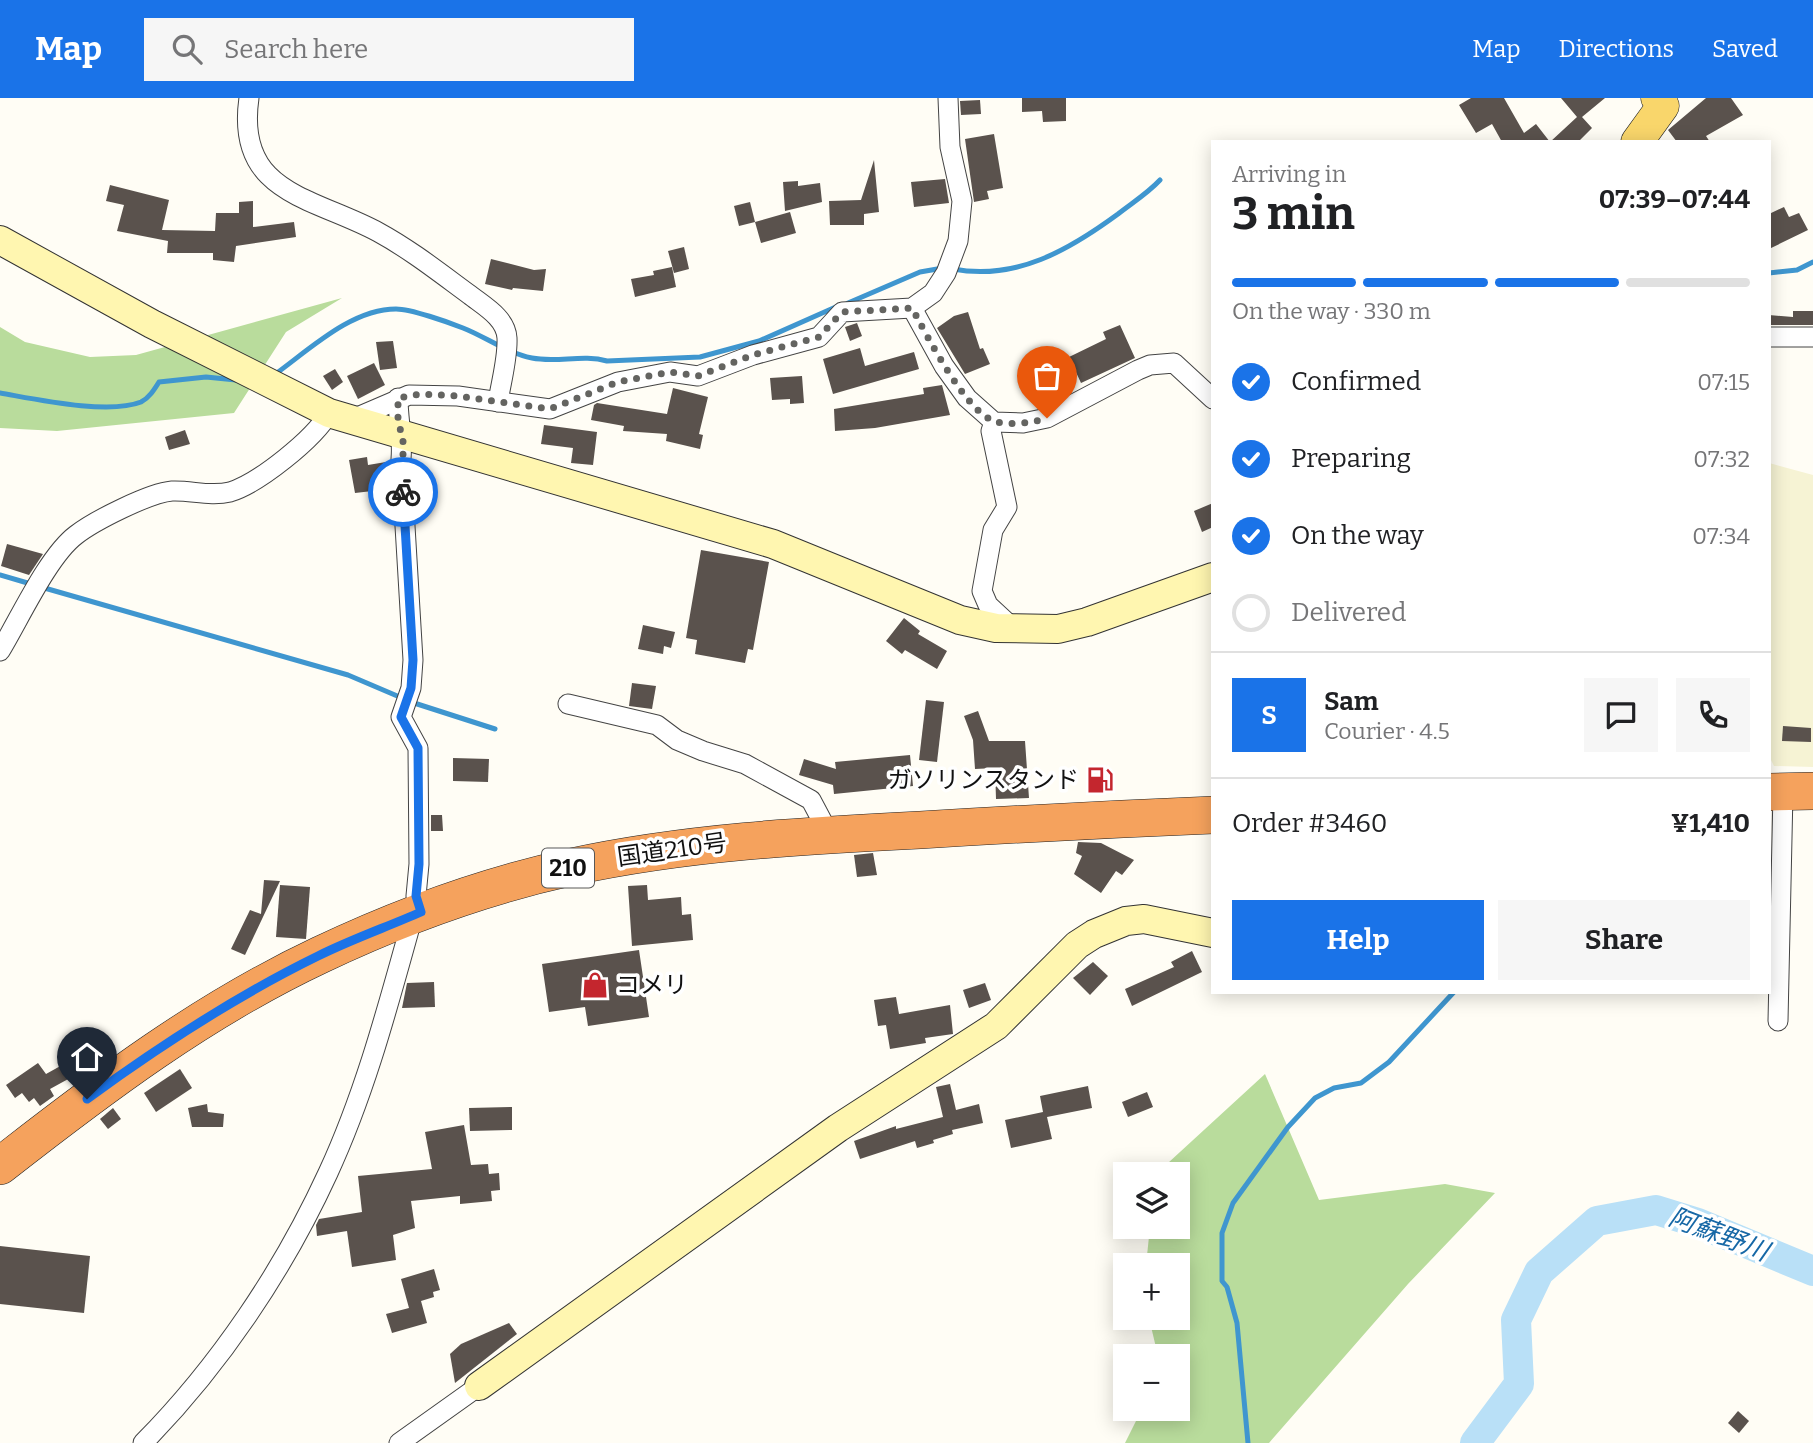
<!DOCTYPE html>
<meta charset="utf-8">
<style>
:root{--surface:#fff;--page:#f6f6f6;--text:#202124;--muted:#757577;--line:#e0e0e0;--accent:#1a73e8}
body{margin:0;font-family:Bitter,"Noto Sans JP",serif;background:var(--page);color:var(--text);height:100vh;display:flex;flex-direction:column;font-size:26px;white-space:nowrap}
*{box-sizing:border-box;margin:0}
p{font-size:23px;color:var(--muted)}
.icon{flex:none;width:38px;height:38px;fill:none;stroke:currentColor;stroke-width:2;stroke-linecap:round;stroke-linejoin:round}
.map{position:relative;flex:1;overflow:hidden}
.sheet{position:absolute;left:1211px;top:42px;width:560px;height:854px;display:flex;flex-direction:column;background:var(--surface);border-radius:0px;box-shadow:0 4px 18px #0003}
.sheet>*{flex:none}
.controls{position:absolute;left:1113px;top:1064px;display:grid;gap:14px}
.controls a{display:grid;place-items:center;width:77px;height:77px;border-radius:0px;background:var(--surface);box-shadow:0 4px 18px #0003;font-size:35px}
.pin{position:absolute;display:grid;place-items:center;width:60px;height:60px;color:#fff;margin:-72px -30px;border-radius:50% 50% 50% 0;rotate:-45deg;box-shadow:0 0 7px #0007}
.pin .icon{rotate:45deg}
.courier{position:absolute;display:grid;place-items:center;width:70px;height:70px;margin:-35px;border:5px solid #1a73e8;border-radius:50%;background:#fff;color:#222;box-shadow:0 2px 9px #0007}
.summary em{font-style:normal;font-weight:700}
.summary div{display:flex;flex-direction:column-reverse}
.summary{display:flex;align-items:center;justify-content:space-between;height:119px;padding:0 21px}
h1{font-size:46px;font-weight:700;line-height:52px}
.bar{display:grid;grid-template-columns:repeat(4,1fr);gap:10px 7px;align-content:center;height:84px;padding:0 21px}
.bar i{height:9px;border-radius:5px;background:var(--line)}
.bar .on{background:var(--accent)}
.bar p{grid-column:span 4}
.line{display:flex;align-items:center;gap:18px;padding:0 21px;border-top:2px solid var(--line)}
.line div{flex:1}
.round{display:grid;place-items:center;flex:none;width:74px;height:74px;border-radius:0px;background:var(--page)}
ol{padding:0 21px;list-style:none}
li{display:flex;align-items:center;gap:21px;height:77px}
li p{margin-inline-start:auto}
li .icon{padding:7px;border-radius:50%;background:var(--accent);color:#fff;stroke-width:4}
li:last-child{color:var(--muted)}
li i{width:38px;height:38px;border:4px solid var(--line);border-radius:50%}
.cta{display:flex;gap:14px;margin-top:auto;padding:14px 21px}
.cta a{flex:1;height:80px;border-radius:0px;background:var(--accent);color:#fff;font-size:28px;font-weight:700;line-height:80px;text-align:center}
.cta a+a{background:var(--page);color:var(--text)}
header{display:flex;align-items:center;gap:42px;box-sizing:border-box;height:98px;padding:0 35px;background:var(--accent);color:#fff}
header strong{font-size:33px}
nav{display:flex;gap:38px;margin-inline-start:auto;font-size:24px}
.search{width:490px;height:63px;background:var(--page);display:flex;align-items:center;gap:18px;box-sizing:border-box;padding:0 24px;border-radius:0px;color:var(--muted);font-size:26px}
.map>svg:first-child{display:block}
</style>
<header>
<strong>Map</strong>
<div class="search"><svg class="icon" aria-label="search" viewBox="0 0 24 24"><circle cx="10" cy="10" r="6"/><path d="M15 15l6 6"/></svg>Search here</div>
<nav><a>Map</a><a>Directions</a><a>Saved</a></nav>
</header>
<div class="map">
<svg width="1813" height="1345" viewBox="0 0 1813 1345">
<rect width="100%" height="100%" fill="#fffdf5"/>
<!-- farmland -->
<path fill="#f6f3d4" d="M1769,365l44,12v292l-39,-1 -5,-10z"/>
<!-- forest -->
<g fill="#b9dc9c">
<path d="M342,200l-56,34 -52,81 -177,18 -57,-3v-101l25,15 65,15 46,-2z"/>
<path d="M1265,976l54,126 126,-16 50,9 -87,91 -139,159h-144l17,-34h36v-53h-20l-9,-38h29v-53h-32l4,-38h28v-53h-22z"/>
</g>
<g fill="none" stroke-linecap="round" stroke-linejoin="round">
<!-- stream -->
<g stroke="#3f96cf" stroke-width="5">
<path d="M953,171c63,12 116,-19 165,-55 14,-11 30,-21 42,-34"/>
<path d="M1769,175l28,-3 16,-8"/>
<path d="M848,205l72,-31 23,-4"/>
<path d="M274,277c35,-25 77,-66 122,-66 15,0 52,13 67,19 23,9 44,25 69,30 25,5 51,-4 75,3l93,-4 59,-16 79,-35"/>
<path d="M0,295c35,6 108,22 141,9 8,-4 13,-12 18,-20l47,-5 30,3"/>
<path d="M0,477l31,9"/>
<path d="M41,489l307,88 54,23"/>
<path d="M411,604l84,27"/>
<path d="M1248,1345l-11,-120 -10,-36 -5,-6v-48l11,-30 55,-76 27,-29 19,-10 27,-5 28,-21 65,-70"/>
</g>
<!-- river -->
<path stroke="#b9e0f7" stroke-width="30" d="M1475,1345l44,-59 -3,-64 23,-48 58,-51 59,-11 42,13 115,48"/>
</g>
<!-- building -->
<g fill="#5a524d">
<path d="M1022,0h44v23l-23,1 -1,-11 -20,1z"/>
<path d="M1471,0h33l20,35 12,-9 14,18 27,-25 -16,-19h44l-23,19 10,11 -14,14h-76l-10,-18 -16,9 -17,-28z"/>
<path d="M1706,0h25l12,17 -37,21 4,6h-33l-9,-12z"/>
<path d="M980,2l1,14 -20,1 -1,-14z"/>
<path d="M994,36l9,54 -16,3 2,8 -15,3 -9,-63z"/>
<path d="M874,62l5,52 -15,2v11h-34l-1,-24 32,-1z"/>
<path d="M945,81l4,24 -35,4 -3,-25z"/>
<path d="M798,83v5l22,-3 2,19 -37,9 -2,-29z"/>
<path d="M110,87l59,15 -7,30 53,1 1,-18h23v-11l14,-1v26l41,-5 2,15 -60,9 -2,16 -21,-2v-7h-46l1,-12 -51,-10 7,-26 -18,-4z"/>
<path d="M750,104l5,20 -16,4 -5,-20z"/>
<path d="M1784,109l5,10 10,-4 9,17 -39,19v-35z"/>
<path d="M790,114l6,21 -35,10 -6,-21z"/>
<path d="M684,149l5,22 -15,4 -6,-22z"/>
<path d="M491,161l43,11 12,-1 -3,22 -30,-3 -1,2 -27,-6z"/>
<path d="M672,169l4,20 -41,10 -4,-18 23,-4 -1,-4z"/>
<path d="M1793,213h20v14h-44v-10l24,2z"/>
<path d="M968,214l12,37 3,-1 7,16 -25,10 -28,-46 17,-12z"/>
<path d="M857,225l5,13 -12,5 -5,-14z"/>
<path d="M1120,227l15,33 -54,25 -12,-26 37,-18 -3,-7z"/>
<path d="M393,243l4,27 -17,2 -4,-28z"/>
<path d="M860,250l5,18 49,-14 5,17 -86,25 -10,-35z"/>
<path d="M374,265l11,22 -27,14 -11,-23z"/>
<path d="M335,271l8,13 -11,8 -9,-14z"/>
<path d="M802,278l2,27 -14,1v-5l-18,1 -2,-22z"/>
<path d="M1067,283l5,10 -15,8 -5,-10z"/>
<path d="M942,287l8,30 -75,13 -40,3 -1,-22 90,-15 -1,-6z"/>
<path d="M673,290l35,9 -9,37 4,1 -3,14 -34,-8 1,-7 -44,-3 1,-5 -33,-6 3,-15 3,-2 70,11z"/>
<path d="M544,327l53,7 -4,33 -22,-2 2,-15 -32,-4z"/>
<path d="M185,332l5,14 -21,6 -4,-13z"/>
<path d="M367,359l1,8 18,-3 4,27 -35,4 -6,-33z"/>
<path d="M1213,405v24l-11,5 -8,-21z"/>
<path d="M7,446l36,10 -14,21 -28,-9z"/>
<path d="M701,452l68,12 -16,88 -5,-1 -3,14 -50,-9 2,-14 -11,-2z"/>
<path d="M904,520l16,13 -2,3 29,17 -10,18 -32,-19 -3,4 -16,-13z"/>
<path d="M643,527l32,7 -4,16 -7,-2 -1,8 -25,-5z"/>
<path d="M632,585l24,3 -4,23 -23,-3z"/>
<path d="M926,602l18,2 -7,60 -18,-2z"/>
<path d="M978,613l11,30h36l4,57 -33,1 -1,-31 -20,1 -2,-29 -9,-24z"/>
<path d="M1783,628l28,2v14l-29,-1z"/>
<path d="M910,657l3,31 -79,8 -1,-9 -34,-10 5,-16 32,10 -1,-7z"/>
<path d="M453,660l36,1 -1,23 -35,-1z"/>
<path d="M431,717h11l1,16h-12z"/>
<path d="M1078,744l23,1 33,17 -12,15 -6,-4 -15,22 -27,-19 8,-18 -6,-3z"/>
<path d="M873,755l4,22 -20,2 -3,-22z"/>
<path d="M264,782l16,1 -35,74 -14,-6 19,-39 11,4z"/>
<path d="M280,787l30,2 -4,52 -30,-2z"/>
<path d="M647,787l1,15 33,-3 1,18 9,-1 2,26 -61,6 -4,-60z"/>
<path d="M639,852l10,67 -61,9 -3,-19 -36,5 -7,-48z"/>
<path d="M1192,853l10,21 -70,34 -7,-17 49,-22 -3,-5z"/>
<path d="M1093,864l15,14 -18,19 -17,-17z"/>
<path d="M434,884l1,25 -33,1 5,-25z"/>
<path d="M985,885l6,17 -22,8 -6,-18z"/>
<path d="M896,899l3,17 51,-9 3,29 -28,4 1,5 -36,6 -4,-24 -8,1 -4,-26z"/>
<path d="M73,961l8,13 -31,17 4,7 -14,10 -6,-8 -5,4 -7,-9 -7,5 -9,-13 32,-22 8,11z"/>
<path d="M180,971l12,19 -36,24 -12,-19z"/>
<path d="M950,986l6,26 23,-6 4,19 -31,7 1,4 -20,6 1,3 -17,5 -2,-7 -55,18 -6,-18 42,-15v3l47,-12 -7,-30z"/>
<path d="M1088,988l4,22 -45,9 5,22 -41,9 -6,-28 38,-8 -3,-16z"/>
<path d="M1147,994l6,15 -25,10 -6,-15z"/>
<path d="M207,1006l1,8 16,2 -1,13h-31l-4,-19z"/>
<path d="M512,1009v23l-42,1 -1,-23z"/>
<path d="M113,1010l8,11 -13,10 -8,-10z"/>
<path d="M464,1027l7,40 17,-1 1,10 10,-1 1,17 -9,1 1,10 -32,3v-8l-49,5 4,27 -22,7 3,25 -44,7 -5,-36 -30,5 -1,-11 3,-6 43,-7 -4,-36 74,-7 -7,-37z"/>
<path d="M0,1148l90,10 -6,57 -84,-9z"/>
<path d="M434,1171l6,21 -7,2 1,5 -13,4 6,22 -35,10 -6,-19 23,-6 -8,-29z"/>
<path d="M509,1225l8,11 -62,49 -5,-29 11,-10z"/>
<path d="M1738,1313l11,10 -10,12 -11,-10z"/>
</g>
<g fill="none" stroke-linecap="round" stroke-linejoin="round">
<!-- street casing -->
<g stroke="#444" stroke-width="21">
<g id="street">
<path d="M249,0c-14,96 64,99 129,134 33,18 62,41 92,63 14,11 36,23 37,43 1,20 -6,44 -9,64"/>
<path d="M912,210l32,58 23,32 27,24 29,1 24,-5 91,-48 12,-5 24,-2 39,36"/>
<path d="M1769,239h44"/>
<path d="M398,300c0,21 5,40 3,61l12,201 -2,28 -10,29 17,31 1,116 -3,32 5,16"/>
<path d="M994,324l-3,9 16,76 -14,23 -11,61 6,14 26,24"/>
<path d="M356,325l4,-7 49,-21 49,1 92,13 68,-27 52,-10 28,4 55,-21 66,-18 23,-25 70,-4 21,-15 13,-20 12,-32 4,-40 -12,-54 -2,-49"/>
<path d="M0,553c19,-31 48,-95 76,-116 18,-14 73,-42 96,-44 19,-1 38,6 58,1 29,-9 84,-53 99,-79"/>
<path d="M568,606l89,21 20,15 26,11 42,13 66,36 18,34"/>
<path d="M1778,923l5,-229"/>
<path d="M143,1345c76,-77 140,-172 185,-270 38,-82 61,-171 85,-257"/>
<path d="M399,1345l80,-57"/>
</g>
</g>
<!-- secondary casing -->
<g stroke="#333" stroke-width="30">
<g id="secondary">
<path d="M0,142l152,84 177,89 444,131 187,76 36,8 62,1 29,-7 126,-45"/>
<path d="M479,1288l359,-258 158,-102 81,-81 17,-11 32,-13 18,-2 69,14"/>
</g>
</g>
<!-- primary casing -->
<g stroke="#222" stroke-width="33">
<path id="primary" d="M1637,44l26,-36 -6,-8"/>
</g>
<!-- highway casing -->
<g stroke="#222" stroke-width="38">
<g id="highway">
<path d="M1769,694l44,-1"/>
<path d="M0,1068c101,-79 203,-156 320,-211 80,-38 165,-69 251,-88 115,-25 232,-31 349,-37 98,-6 195,-11 293,-15"/>
</g>
</g>
<!-- street -->
<use href="#street" stroke="#fff" stroke-width="19"/>
<!-- secondary -->
<use href="#secondary" stroke="#fff6b0" stroke-width="28"/>
<!-- primary -->
<use href="#primary" stroke="#f9d66b" stroke-width="32"/>
<!-- highway -->
<use href="#highway" stroke="#f5a25d" stroke-width="37"/>
</g>
<g fill="none" stroke-linecap="round" stroke-linejoin="round">
<!-- done -->
<path stroke="#646461" stroke-width="7" stroke-dasharray="0 12.6" d="M403,394v-55l-5,-14v-25l23,-4 37,2 92,13 68,-27 52,-10 28,4 55,-21 66,-18 23,-25 70,-4c14,26 54,104 82,113 15,5 38,2 53,-3"/>
<!-- route -->
<path stroke="#1a73e8" stroke-width="9" d="M87,1001c74,-54 149,-103 231,-143 34,-17 69,-29 103,-44l-5,-16 3,-32 -1,-116 -17,-31 10,-29 2,-28 -10,-168"/>
</g>
<!-- icons -->
<defs>
<g id="fuel-bare" transform="scale(2.1)"><path d="M-5.5-6h7V0h2V4h1.3V-2.5L3-4.5l.8-.8L6-3V5H2.5V1h-1V6h-7ZM-4.2-4.7v3.2H.2V-4.7Z" fill="#c4262e" stroke="#fff" stroke-width="2.5" paint-order="stroke"/></g>
<g id="shop-bare" transform="scale(2.1)"><path d="M-5-2.5h2.3a2.7 3.5 0 0 1 5.4 0H5L5.5 6h-11ZM-1.5-2.5h3a1.5 2.3 0 0 0-3 0Z" fill="#c4262e" stroke="#fff" stroke-width="2.5" paint-order="stroke"/></g>
</defs>
<g fill-rule="evenodd">
<use href="#fuel-bare" x="1100" y="682"/>
<use href="#shop-bare" x="595" y="887"/>
</g>
<g text-anchor="middle" stroke-width="7" stroke-linejoin="round" paint-order="stroke">
<!-- shield labels -->
<rect fill="#fff" stroke="#585858" stroke-width="2" x="542" y="750.5" width="52" height="39" rx="5"/>
<g font-size="23" font-weight="bold" fill="#111">
<text x="568" y="778">210</text>
</g>
<!-- poi labels -->
<g font-size="24" fill="#111" stroke="#fff" text-anchor="end">
<text x="1079" y="690">ガソリンスタンド</text>
<text x="616" y="895" text-anchor="start">コメリ</text>
</g>
<!-- street labels -->
<g font-size="24" fill="#111" stroke="#fff">
<text transform="translate(672 752) rotate(-8)" y="8">国道210号</text>
</g>
<!-- water labels -->
<g font-size="26" font-style="italic" fill="#1768a6" stroke="#fff">
<text transform="translate(1719 1136) rotate(21)" y="9">阿蘇野川</text>
</g>
</g>
</svg>
<div class="controls">
<a><svg class="icon" aria-label="layers" viewBox="0 0 24 24"><path d="M12 4l9 5-9 5-9-5zM3 14l9 5 9-5"/></svg></a>
<a>+</a>
<a>−</a>
</div>
<div class="pin" style="left:1047px;top:320px;background:#ea580c"><svg class="icon" aria-label="bag" viewBox="0 0 24 24"><path d="M5 8h14l-1 12H6zM9 8a3 3 0 0 1 6 0"/></svg></div>
<div class="pin" style="left:87px;top:1001px;background:#1f2937"><svg class="icon" aria-label="home" viewBox="0 0 24 24"><path d="M3 11l9-7 9 7M6 9v11h12V9"/></svg></div>
<div class="courier" style="left:403px;top:394px"><svg class="icon" aria-label="bike" viewBox="0 0 24 24"><circle cx="6" cy="16" r="4"/><circle cx="18" cy="16" r="4"/><path d="M6 16l4-8h5l3 8M10 8l3 8H6M13 5h3"/></svg></div>
<section class="sheet">
<div class="summary"><div><h1>3 min</h1><p>Arriving in</p></div><em>07:39–07:44</em></div>
<div class="bar"><i class="on"></i><i class="on"></i><i class="on"></i><i></i><p>On the way · 330 m</p></div>
<ol>
<li><svg class="icon" aria-label="check" viewBox="0 0 24 24"><path d="M5 12l5 5 9-10"/></svg>Confirmed<p>07:15</p></li>
<li><svg class="icon" aria-label="check" viewBox="0 0 24 24"><path d="M5 12l5 5 9-10"/></svg>Preparing<p>07:32</p></li>
<li><svg class="icon" aria-label="check" viewBox="0 0 24 24"><path d="M5 12l5 5 9-10"/></svg>On the way<p>07:34</p></li>
<li><i></i>Delivered</li>
</ol>
<div class="line" style="height:126px"><b class="round" style="background:var(--accent);color:#fff">S</b><div><b>Sam</b><p>Courier · 4.5</p></div><a class="round"><svg class="icon" aria-label="chat" viewBox="0 0 24 24"><path d="M4 5h16v11H9l-5 4z"/></svg></a><a class="round"><svg class="icon" aria-label="phone" viewBox="0 0 24 24"><path d="M5 4h4l2 5-3 2q2 4 5 5l2-3 5 2v4C11 20 4 13 5 4z"/></svg></a></div>
<div class="line" style="height:91px"><div>Order #3460</div><b>¥1,410</b></div>
<div class="cta"><a>Help</a><a>Share</a></div>
</section>
</div>
